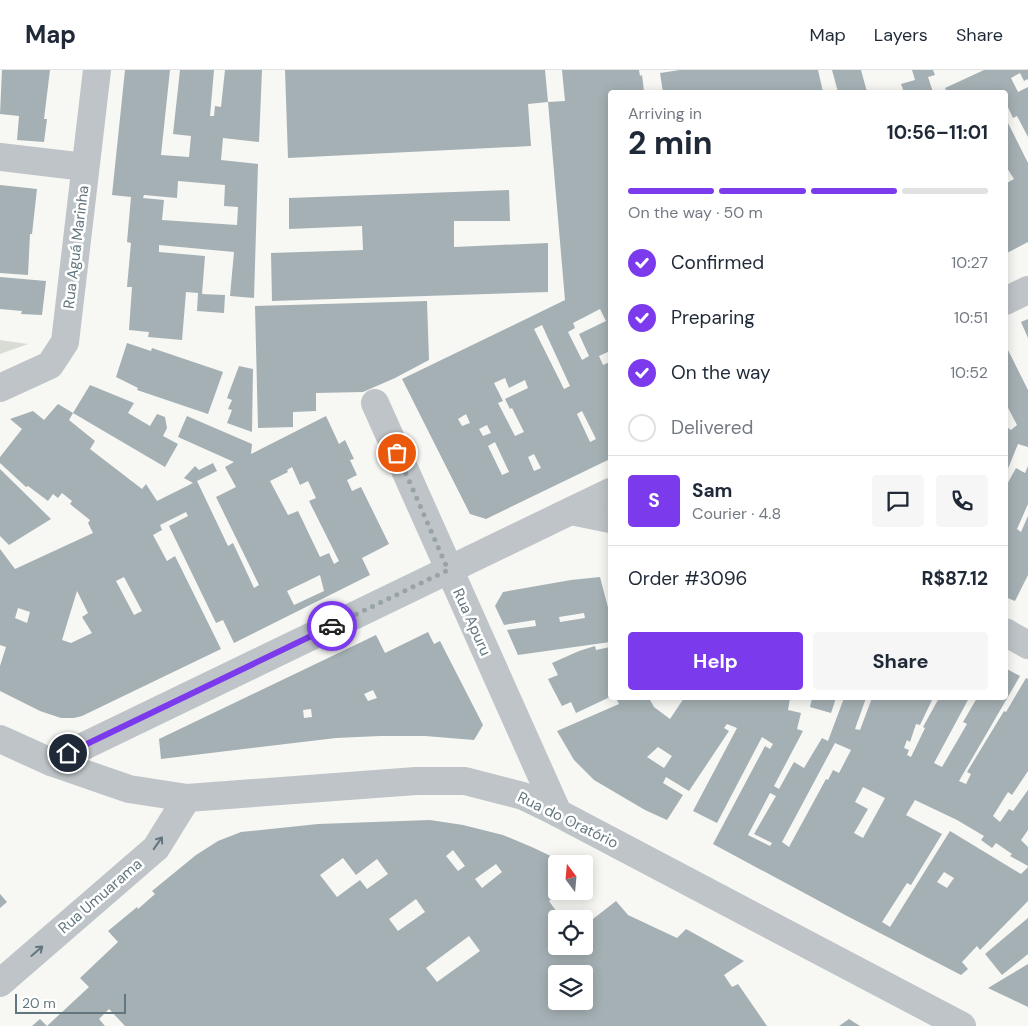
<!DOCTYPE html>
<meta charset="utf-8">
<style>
:root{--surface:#fff;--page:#f6f6f7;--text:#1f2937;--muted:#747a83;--line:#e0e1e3;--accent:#7c3aed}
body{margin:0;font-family:"DM Sans",sans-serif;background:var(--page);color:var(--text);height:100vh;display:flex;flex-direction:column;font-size:19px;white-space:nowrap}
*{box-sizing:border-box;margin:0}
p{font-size:16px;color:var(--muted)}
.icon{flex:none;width:28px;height:28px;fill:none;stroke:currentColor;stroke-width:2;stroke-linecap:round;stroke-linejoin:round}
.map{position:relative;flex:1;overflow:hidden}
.details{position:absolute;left:608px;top:20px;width:400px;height:610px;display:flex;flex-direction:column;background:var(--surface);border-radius:5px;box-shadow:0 2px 12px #0003}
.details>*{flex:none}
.needle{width:32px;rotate:344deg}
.buttons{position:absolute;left:548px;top:785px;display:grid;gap:10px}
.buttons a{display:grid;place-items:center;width:45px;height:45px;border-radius:5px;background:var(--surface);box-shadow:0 2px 12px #0003;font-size:25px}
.scale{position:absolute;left:15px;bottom:12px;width:111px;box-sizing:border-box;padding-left:5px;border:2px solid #63767f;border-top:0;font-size:14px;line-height:18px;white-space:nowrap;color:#63767f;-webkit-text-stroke:4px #fff;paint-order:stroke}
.pin{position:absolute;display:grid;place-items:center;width:42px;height:42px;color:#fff;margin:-21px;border:2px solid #fff;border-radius:50%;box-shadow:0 1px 5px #0007}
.courier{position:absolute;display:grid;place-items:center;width:50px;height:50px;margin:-25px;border:4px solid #7c3aed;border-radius:50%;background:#fff;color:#222;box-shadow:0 1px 6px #0007}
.headline em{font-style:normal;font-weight:700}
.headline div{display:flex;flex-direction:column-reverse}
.headline{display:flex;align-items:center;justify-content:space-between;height:85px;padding:0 20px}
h1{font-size:32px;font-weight:700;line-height:38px}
.bar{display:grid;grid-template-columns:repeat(4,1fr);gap:8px 5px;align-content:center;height:60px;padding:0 20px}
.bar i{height:6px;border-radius:4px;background:var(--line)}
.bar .selected{background:var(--accent)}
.bar p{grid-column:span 4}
.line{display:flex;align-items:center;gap:12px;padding:0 20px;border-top:1px solid var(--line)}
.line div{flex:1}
.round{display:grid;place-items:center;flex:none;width:52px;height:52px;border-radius:5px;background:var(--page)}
ol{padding:0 20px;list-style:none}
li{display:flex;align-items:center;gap:15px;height:55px}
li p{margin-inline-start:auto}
li .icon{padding:5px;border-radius:50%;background:var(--accent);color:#fff;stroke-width:4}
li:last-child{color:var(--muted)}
li i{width:28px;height:28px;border:2px solid var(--line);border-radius:50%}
.button{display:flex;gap:10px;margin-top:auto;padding:10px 20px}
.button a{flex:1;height:58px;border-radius:5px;background:var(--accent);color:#fff;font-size:20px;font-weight:700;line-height:58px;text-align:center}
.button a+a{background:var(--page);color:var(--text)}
header{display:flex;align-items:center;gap:30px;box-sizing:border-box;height:70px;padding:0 25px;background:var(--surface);border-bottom:1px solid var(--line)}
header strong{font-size:24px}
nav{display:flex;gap:28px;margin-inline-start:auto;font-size:18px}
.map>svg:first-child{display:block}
</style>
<header>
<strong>Map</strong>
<nav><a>Map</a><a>Layers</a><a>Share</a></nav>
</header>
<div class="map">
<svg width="1028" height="956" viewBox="0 0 1028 956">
<rect width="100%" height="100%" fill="#f7f7f4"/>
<!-- green -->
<path fill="#d8dcd4" d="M0,270l28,4 -28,10z"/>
<!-- building -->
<g fill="#a5b0b4" fill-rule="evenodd">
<path d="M2,0h48l-6,49h3l-3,23 -27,-2 2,-24 -19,-2z"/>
<path d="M125,0h45l-9,85 28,2 2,-21 -18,-2 7,-64h34l-4,46h4l1,-10 6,1 4,-37h37l-3,72 -36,-4 -2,22 37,4 -4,134 -24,-2 4,-44 -75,-7v7l46,4 -3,38 23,1 -1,18 -27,-2 1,-18 -12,-1 -4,48 -34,-3 1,-5 -20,-2 3,-43h-5l4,-44 -4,-1 4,-45 -19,-2zM178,111l47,4 -1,21 14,1 -1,18 -75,-5 2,-20 -21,-2 1,-3 33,3z"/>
<path d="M285,0h260l3,32 -20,2 3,42 -243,12z"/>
<path d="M562,0h77l1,6 2,-1 2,16 -34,1v259l-11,5 4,9 7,-3v97l-124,60 -16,-5 -68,-135 163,-79 -17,-198 17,-1zM600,239l6,12 -27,13 10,22 -7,4 -14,-28 7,-4 -2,-5zM542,255l28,61 -6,3 -30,-60zM505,308l4,10 16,-8 3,8 -23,11 5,10 2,-1 12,24 -9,4 -17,-33 5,-2 -9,-18zM582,341l14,28 -6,3 -13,-28zM466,344l4,9 -8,3 -4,-7zM487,355l4,8 -8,3 -4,-7zM495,372l14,30 -7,3 -14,-29zM534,384l7,14 -7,3 -6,-14z"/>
<path d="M680,0h138l5,22h-160l-3,-19z"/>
<path d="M832,0h29l6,22h-29z"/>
<path d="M912,0h21l2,5 -7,2 5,15h-29l-3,-8 14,-4z"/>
<path d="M984,0h44v9l-4,2 -4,-8 -9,5 7,14 10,-5v50l-11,-21 -4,2 -8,-17v-9h-58l-2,-4z"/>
<path d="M1005,47l23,46v79l-23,12v-70l9,-5 -9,-14z"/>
<path d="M0,115l37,4 -5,45h-2l-2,41 -28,-2z"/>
<path d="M509,120l1,31h-56v26l94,-4v49l-276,9 -1,-48 92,-3 -1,-24 -73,3v-31z"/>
<path d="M0,207l46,4 -4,34 -21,-1 1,-3 -22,-2z"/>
<path d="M427,231l2,59 -34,18 -32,14 -47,1v18l-23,1v15l-35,1 -3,-122z"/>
<path d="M1028,249v19l-7,-16z"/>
<path d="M127,273l24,8 1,-3 71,24 -15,42 -71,-24 1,-2 -22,-11z"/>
<path d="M1005,274l23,46v57l-10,-3 -13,32v-50l6,4 6,-5 -12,-23z"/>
<path d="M239,296l14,3 -1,63 -25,-9 5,-13 -4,-1 4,-9 -5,-2z"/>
<path d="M90,315l44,18 -6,10 22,13 7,-12 8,3 2,11 -4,8 15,8 -13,23 -92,-54z"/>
<path d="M58,334l15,9 -4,7 26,21 -5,8 52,40 4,-5 11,17 36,-18 -9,-5 11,-12 4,4 14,-7 4,8 -20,10 31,65 5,-3 21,45 5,-3 -43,-88 20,-10 -11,-20 9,-5 -56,-25 5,-12 4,-9 65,28 -1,10 75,-38 13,28 6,-4 9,19 -4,1 7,15 -10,5 5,11 9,-4 28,57 -27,14 8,17 -136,68 -11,-23 -7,3 -47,-97 19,-10 -2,-4 -26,13 2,5 -9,5 14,26 8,-5 46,93 -139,67 -8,2h-13l-21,-7 -40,-20v-25l6,-19 -6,-2v-96l15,20 78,-36 -5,-10 2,-3 -20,-16 2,-3 -10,-8 -4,5 -5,-4 -5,7 -20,-15 -2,1 -26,-24v-6l22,-28 -12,-10 23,-8 11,9zM292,397l8,18 8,-4 8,17 -7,3 30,60 -5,3 -5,-11 -9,4 -22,-46 -10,4 -18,-34 18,-9 -1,-2zM320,505l4,16 -30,14 -7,-14zM124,507l18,34 -8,4 -18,-34zM77,521l11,22 -6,4 10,16 -21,10 -9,-3zM18,538l12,4 -3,11 -12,-5z"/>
<path d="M1028,396v38l-11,25 4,3 7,-16v59l-13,26 -10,-4v-109l11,-20 9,5z"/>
<path d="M0,399l51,50 -42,26 -9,-9z"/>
<path d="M600,507l10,38v27l-92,13 -11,-25 29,-4 -1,-6 -31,5 -9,-19 8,-14 68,-12zM584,543l1,5 -25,4 -1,-5z"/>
<path d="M428,562l6,12 6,-3 43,84 -9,15 -49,-4h-45l-44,2 -175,21 -2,-20 217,-104 9,18zM373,620l4,8 -9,3 -4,-7zM311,639l1,8 -8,1 -1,-8z"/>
<path d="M595,576l1,4 14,-3v50l-34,16 -5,-11 -9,4 -8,-15 -6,-12 10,-4 -6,-12 27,-12z"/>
<path d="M1005,598l15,8 -61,105 7,3 5,-10 -4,-2 37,-61 2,1 20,-34 2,1v92l-16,24 -4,-3 -15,24 7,6 9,-13 4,2 15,-21v40l-7,10 7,7v19l-18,-10 2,-2 -16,-11 -4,5 -11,-8 3,-4 -27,-16 -42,-20 -9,15 36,19 -31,51 -4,-2 -25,39 8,5 60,-96 71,43 7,-7v34l-48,49 -3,-4 -15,16 6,7 -7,6 -114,-59 -134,-72 52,-98 5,3 3,-5 -11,-7 -45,86 -24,-12 44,-83 -10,-4 -3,4 5,3 -40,60 -23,-14 -3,6 20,12 -16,25 -22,-10 -51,-30 -20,-20 -17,-29 62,-27 -3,-6h33l5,9 16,12 14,-21h106l-2,12 13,3 -4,16 6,2 -29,55 5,3 15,-27 10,6 18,-30 6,3 16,-43h22l-11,31 5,1 12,-32h61l-13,27 -4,-1 -6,18 -3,-2 -3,8 5,2 -2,5 4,2 14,-29 -2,-1 16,-29h30l-35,65 8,4 25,-43 -4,-2 14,-24h28zM835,673l16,7 -12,23 -6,-3 -5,10 -2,-1 -37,68 -7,-5zM658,677l14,9 -8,12 -17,-11zM863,717l22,11 -22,40 -9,-5 14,-24 -13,-7zM770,723l6,3 -22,38 18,9 -2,3 -22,-11zM944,802l10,6 -7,10 -10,-6z"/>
<path d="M812,628h24l-5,15 -21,-6z"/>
<path d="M430,750l33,5 40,10 31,13 33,16h-11v27h6l-13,10 13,18h-6v27h28v-20l32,-25 12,14 49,23 9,-9 58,32 -20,14 8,12 6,-3 29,42h-642l-16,-17 -10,10 6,7h-58l42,-39 -9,-9 38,-36 -10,-11 29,-24 1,2 17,-15 -3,-3 44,-36 22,-14 23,-9 77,-8zM453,780l12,16 -7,5 -12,-15zM343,788l13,17 21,-16 11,15 -21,15 -7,-9 -23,17 -17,-22zM496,794l6,8 -20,16 -7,-9zM416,829l9,13 -27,19 -9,-12zM469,866l11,15 -43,31 -11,-14zM556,904h28v27h-28z"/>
<path d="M0,824l7,8 -7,6z"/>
<path d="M1028,848v36l-26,21 -17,-21z"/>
<path d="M1028,894v43l-40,-19z"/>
<path d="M40,949l7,7h-15z"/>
<path d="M849,949l11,7h-21z"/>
</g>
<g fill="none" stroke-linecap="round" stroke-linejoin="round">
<!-- minor -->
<g stroke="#bec4c7" stroke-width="28">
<path d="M0,87l85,10"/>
<path d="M1005,231l23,-11"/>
<path d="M0,318l50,-23 15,-23 32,-272"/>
<path d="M375,333l183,410"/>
<path d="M571,441l39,8"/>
<path d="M1005,562l23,13"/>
<path d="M51,692l559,-270"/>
<path d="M0,913l156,-135 31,-50"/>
</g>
<!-- tertiary -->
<path stroke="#bec4c7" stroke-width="28" d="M0,669l51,23 78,27 58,9 229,-17h49l58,15 35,17 404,213"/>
</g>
<!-- one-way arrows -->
<defs><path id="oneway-shaft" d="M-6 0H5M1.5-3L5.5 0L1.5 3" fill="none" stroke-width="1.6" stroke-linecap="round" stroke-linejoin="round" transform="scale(1.25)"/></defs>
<g stroke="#63767f">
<use href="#oneway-shaft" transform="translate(158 773) rotate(-55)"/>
<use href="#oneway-shaft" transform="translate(37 881) rotate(-41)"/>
</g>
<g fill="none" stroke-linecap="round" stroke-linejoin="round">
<!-- done -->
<path stroke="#97a3a8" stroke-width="5" stroke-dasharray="0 9" d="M332,556l116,-56 -51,-117"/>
<!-- route -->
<path stroke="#7c3aed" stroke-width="6" d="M68,683l264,-127"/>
</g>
<g text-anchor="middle" stroke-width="5" stroke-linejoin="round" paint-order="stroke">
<!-- street labels -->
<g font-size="15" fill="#63767f" stroke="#fff">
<text transform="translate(76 177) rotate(-83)" y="5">Rua Aguá Marinha</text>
<text transform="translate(472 552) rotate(66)" y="5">Rua Apuru</text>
<text transform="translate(568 750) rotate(26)" y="5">Rua do Oratório</text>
<text transform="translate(100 826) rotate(-41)" y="5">Rua Umuarama</text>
</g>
</g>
</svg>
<div class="buttons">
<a><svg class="needle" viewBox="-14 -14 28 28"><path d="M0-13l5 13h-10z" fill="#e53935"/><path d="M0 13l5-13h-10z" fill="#747a83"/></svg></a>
<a><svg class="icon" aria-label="locate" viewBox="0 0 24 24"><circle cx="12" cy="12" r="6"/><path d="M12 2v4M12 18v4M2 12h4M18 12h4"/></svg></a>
<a><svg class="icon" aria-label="layers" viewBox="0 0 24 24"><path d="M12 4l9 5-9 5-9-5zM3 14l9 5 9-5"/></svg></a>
</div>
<div class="scale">20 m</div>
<div class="pin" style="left:397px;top:383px;background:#ea580c"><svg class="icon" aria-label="bag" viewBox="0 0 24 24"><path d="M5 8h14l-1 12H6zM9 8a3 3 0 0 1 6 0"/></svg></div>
<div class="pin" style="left:68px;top:683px;background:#1f2937"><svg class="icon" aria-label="home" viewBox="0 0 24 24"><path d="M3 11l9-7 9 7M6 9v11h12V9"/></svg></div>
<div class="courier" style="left:332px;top:556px"><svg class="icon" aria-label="car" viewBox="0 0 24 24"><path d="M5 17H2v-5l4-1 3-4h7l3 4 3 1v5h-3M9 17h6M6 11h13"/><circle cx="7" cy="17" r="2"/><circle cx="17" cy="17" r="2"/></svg></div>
<section class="details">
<div class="headline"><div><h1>2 min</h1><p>Arriving in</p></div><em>10:56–11:01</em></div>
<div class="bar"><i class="selected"></i><i class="selected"></i><i class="selected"></i><i></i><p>On the way · 50 m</p></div>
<ol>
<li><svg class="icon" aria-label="check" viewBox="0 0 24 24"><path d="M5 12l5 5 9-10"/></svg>Confirmed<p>10:27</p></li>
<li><svg class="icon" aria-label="check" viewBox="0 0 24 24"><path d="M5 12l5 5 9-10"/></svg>Preparing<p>10:51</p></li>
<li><svg class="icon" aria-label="check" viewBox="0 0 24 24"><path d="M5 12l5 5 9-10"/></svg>On the way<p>10:52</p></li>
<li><i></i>Delivered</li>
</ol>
<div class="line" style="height:90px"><b class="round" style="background:var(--accent);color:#fff">S</b><div><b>Sam</b><p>Courier · 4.8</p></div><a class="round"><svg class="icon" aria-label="chat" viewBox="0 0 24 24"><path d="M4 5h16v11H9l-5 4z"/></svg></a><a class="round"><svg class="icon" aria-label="phone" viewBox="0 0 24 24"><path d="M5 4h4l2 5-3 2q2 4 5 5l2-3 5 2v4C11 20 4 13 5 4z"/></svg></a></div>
<div class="line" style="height:65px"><div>Order #3096</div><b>R$87.12</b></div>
<div class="button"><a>Help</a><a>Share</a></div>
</section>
</div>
